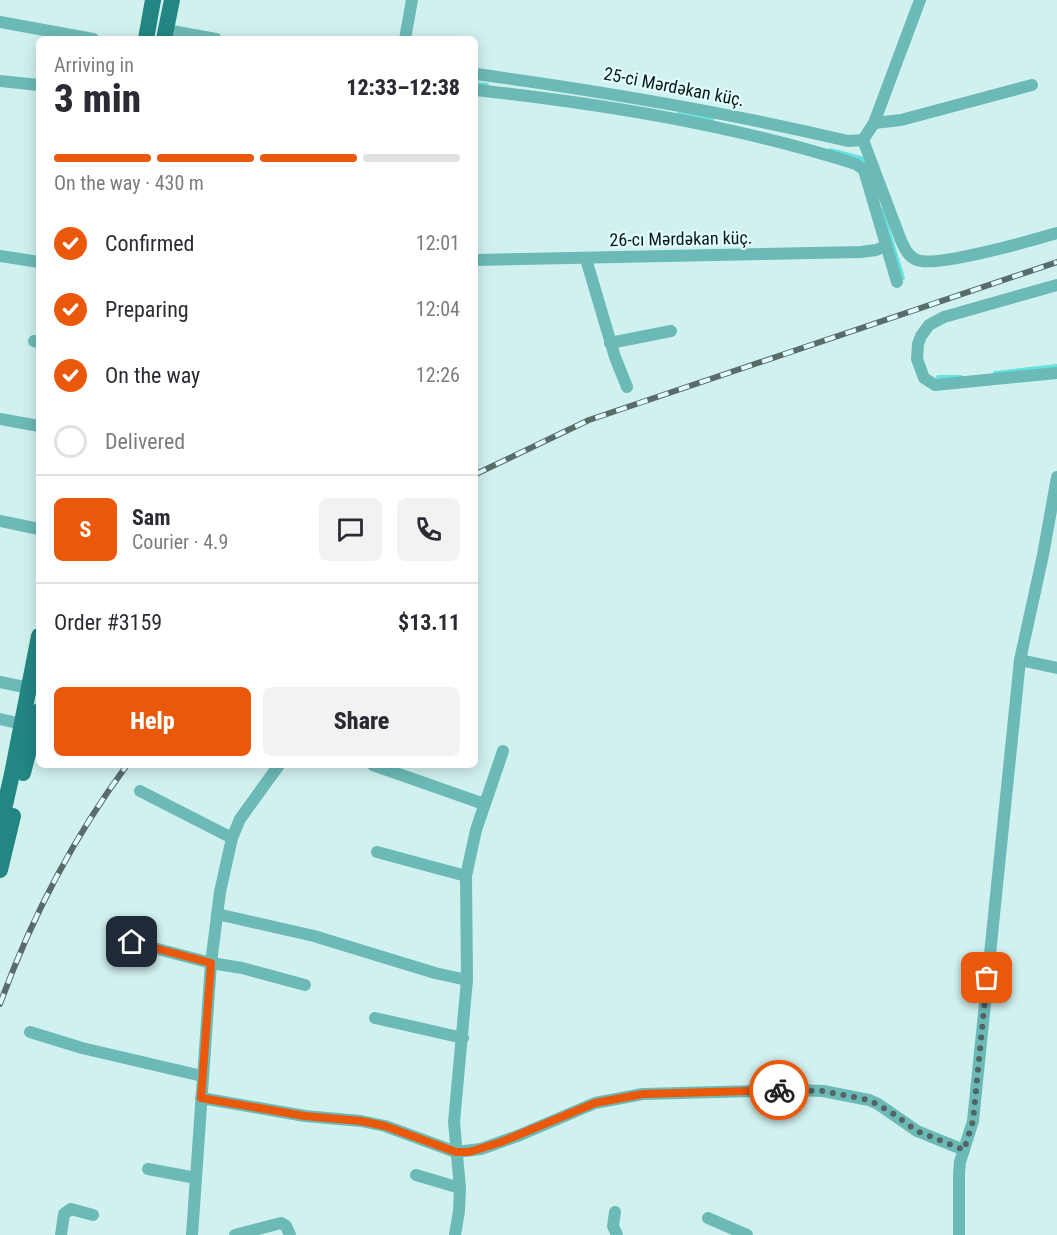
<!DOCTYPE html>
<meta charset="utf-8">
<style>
:root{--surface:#fff;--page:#f2f2f3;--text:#2b2b33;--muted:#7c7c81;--line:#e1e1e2;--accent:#ea580c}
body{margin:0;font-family:"Roboto Condensed",sans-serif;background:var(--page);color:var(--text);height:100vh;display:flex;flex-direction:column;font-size:22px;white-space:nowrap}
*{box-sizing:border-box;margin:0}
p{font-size:20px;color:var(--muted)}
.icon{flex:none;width:33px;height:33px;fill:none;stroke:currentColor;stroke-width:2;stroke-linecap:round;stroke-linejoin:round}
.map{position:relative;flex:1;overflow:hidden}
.sheet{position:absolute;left:36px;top:36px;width:442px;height:732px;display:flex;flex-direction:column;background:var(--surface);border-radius:9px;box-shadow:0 3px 15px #0003}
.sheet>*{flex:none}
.pin{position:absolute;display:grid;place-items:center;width:51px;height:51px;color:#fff;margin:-26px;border-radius:12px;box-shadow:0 3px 9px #0006}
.courier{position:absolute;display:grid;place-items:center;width:60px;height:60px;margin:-30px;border:4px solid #ea580c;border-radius:50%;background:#fff;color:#222;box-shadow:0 2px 8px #0007}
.head em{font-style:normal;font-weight:800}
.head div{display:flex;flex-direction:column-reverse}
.head{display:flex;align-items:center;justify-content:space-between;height:102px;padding:0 18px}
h1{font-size:39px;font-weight:800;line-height:45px}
.bar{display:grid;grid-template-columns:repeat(4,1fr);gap:9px 6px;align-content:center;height:72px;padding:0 18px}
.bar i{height:8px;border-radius:4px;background:var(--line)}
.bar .active{background:var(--accent)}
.bar p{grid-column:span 4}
.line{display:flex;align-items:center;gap:15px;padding:0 18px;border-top:2px solid var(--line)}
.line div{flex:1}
.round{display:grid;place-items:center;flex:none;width:63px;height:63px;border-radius:9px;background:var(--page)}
ol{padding:0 18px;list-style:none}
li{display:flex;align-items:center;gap:18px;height:66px}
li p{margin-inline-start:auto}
li .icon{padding:6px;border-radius:50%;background:var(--accent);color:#fff;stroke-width:4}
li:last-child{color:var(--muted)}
li i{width:33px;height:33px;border:3px solid var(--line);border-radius:50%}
.primary-button{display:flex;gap:12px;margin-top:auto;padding:12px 18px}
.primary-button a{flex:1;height:69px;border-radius:9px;background:var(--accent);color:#fff;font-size:24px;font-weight:800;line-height:69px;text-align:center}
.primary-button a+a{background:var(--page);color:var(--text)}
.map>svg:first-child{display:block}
</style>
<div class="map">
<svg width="1057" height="1235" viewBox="0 0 1057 1235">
<rect width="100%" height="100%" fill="#d1f1ef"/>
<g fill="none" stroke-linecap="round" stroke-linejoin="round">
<!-- stream -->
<g stroke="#64e2de" stroke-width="4">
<path d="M476,84l11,1"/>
<path d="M678,114l34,6"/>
<path d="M830,150l31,8 6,5"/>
<path d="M882,210l21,68"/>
<path d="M995,373l62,-7"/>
<path d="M938,377h23"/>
</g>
<!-- minor -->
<g stroke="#6cbab7" stroke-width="12">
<path d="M0,22l93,17"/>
<path d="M166,30l50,9"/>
<path d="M405,39l7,-39"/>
<path d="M476,74c125,17 249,38 372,67l15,-1"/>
<path d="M0,81l39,4"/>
<path d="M476,90c128,14 257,35 380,74l8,6 33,112"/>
<path d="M874,123l27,-3 131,-35"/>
<path d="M863,140l37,98c4,9 7,18 17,22 19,8 116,-20 140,-27"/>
<path d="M863,140l11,-17 46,-123"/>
<path d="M0,256l39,6"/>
<path d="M586,259l29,98 12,30"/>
<path d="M476,260l385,-8 15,-2 10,-4"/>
<path d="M1057,285l-113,32 -15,8 -8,11 -3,8 -1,15 7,19 11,7 122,-12"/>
<path d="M34,341l5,1"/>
<path d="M610,343l61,-12"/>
<path d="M0,419l39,7"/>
<path d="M0,521l39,8"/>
<path d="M1020,660l37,8"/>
<path d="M0,682l29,6"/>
<path d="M0,719l22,5"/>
<path d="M373,765l111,39"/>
<path d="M140,791l92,47"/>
<path d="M377,852l89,24"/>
<path d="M217,914l97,22 121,37 32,7"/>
<path d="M112,937l99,26 31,5 63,17"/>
<path d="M375,1018l88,20"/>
<path d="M30,1032l52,16 120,28"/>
<path d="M201,1098l104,18 56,5 24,5 71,26 25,-3 39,-14 75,-32 48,-9 154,-4 26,1 46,9 9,4 39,27 47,19"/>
<path d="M148,1169l48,9"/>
<path d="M416,1175l44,13"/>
<path d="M615,1212l-2,14 4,9"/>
<path d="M708,1218l39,17"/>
<path d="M61,1235l3,-21 7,-5 22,6"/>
<path d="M192,1235l19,-272 9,-71 12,-54 8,-19 39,-54"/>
<path d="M235,1235l46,-12 5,3 4,9"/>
<path d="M455,1235l4,-24 1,-23 -6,-66 13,-142 -1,-104 10,-46 27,-79"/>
<path d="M959,1235v-62l1,-11 13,-41 47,-461 23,-105 14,-78"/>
</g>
<!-- major -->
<g stroke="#228683" stroke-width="16">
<path d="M146,39l7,-39"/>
<path d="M164,39l8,-39"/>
<path d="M23,773l16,-62"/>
<path d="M0,827l12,-53 27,-138"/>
<path d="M0,870l13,-54"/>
</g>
<!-- rail casing -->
<g stroke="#596c6b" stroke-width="6">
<g id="rail">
<path d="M476,474l113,-54 468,-158"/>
<path d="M0,1004c31,-85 73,-166 127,-239"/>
</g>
</g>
<!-- rail -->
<use href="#rail" stroke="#dffefc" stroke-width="4" stroke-dasharray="11" stroke-linecap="butt"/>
</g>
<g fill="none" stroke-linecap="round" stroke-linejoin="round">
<!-- done -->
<path stroke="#526463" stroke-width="6" stroke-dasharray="0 10.8" d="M779,1090l44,1 46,9 22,12 26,19 47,19 9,-29 14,-143"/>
<!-- route -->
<path stroke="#ea580c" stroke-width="8" d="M132,942l79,21 -10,135 104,18 56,5 24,5 71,26h13l32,-10 94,-39 48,-9 136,-4"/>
</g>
<g text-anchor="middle" stroke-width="4.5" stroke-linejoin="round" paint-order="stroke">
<!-- street labels -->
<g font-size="18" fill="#0d1818" stroke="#dffefc">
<text transform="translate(674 87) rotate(11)" y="6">25-ci Mərdəkan küç.</text>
<text transform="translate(681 239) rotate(-1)" y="6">26-cı Mərdəkan küç.</text>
</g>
</g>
</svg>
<div class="pin" style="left:987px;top:978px;background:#ea580c"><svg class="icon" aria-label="bag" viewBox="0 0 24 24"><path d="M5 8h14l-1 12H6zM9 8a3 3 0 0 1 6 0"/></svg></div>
<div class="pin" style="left:132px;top:942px;background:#1f2937"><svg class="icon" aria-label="home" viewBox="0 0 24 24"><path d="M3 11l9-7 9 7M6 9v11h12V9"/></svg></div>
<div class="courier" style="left:779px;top:1090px"><svg class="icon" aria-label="bike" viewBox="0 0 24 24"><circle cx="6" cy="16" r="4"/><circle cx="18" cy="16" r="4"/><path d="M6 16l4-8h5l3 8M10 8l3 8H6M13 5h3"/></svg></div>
<section class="sheet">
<div class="head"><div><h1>3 min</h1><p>Arriving in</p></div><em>12:33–12:38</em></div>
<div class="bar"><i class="active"></i><i class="active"></i><i class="active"></i><i></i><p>On the way · 430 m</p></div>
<ol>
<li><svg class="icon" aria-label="check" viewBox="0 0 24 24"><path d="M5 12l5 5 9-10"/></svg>Confirmed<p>12:01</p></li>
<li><svg class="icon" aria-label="check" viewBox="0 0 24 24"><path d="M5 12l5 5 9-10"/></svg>Preparing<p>12:04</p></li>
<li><svg class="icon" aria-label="check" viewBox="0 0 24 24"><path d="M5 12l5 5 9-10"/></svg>On the way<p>12:26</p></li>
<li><i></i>Delivered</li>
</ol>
<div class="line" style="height:108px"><b class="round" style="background:var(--accent);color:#fff">S</b><div><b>Sam</b><p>Courier · 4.9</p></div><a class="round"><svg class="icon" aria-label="chat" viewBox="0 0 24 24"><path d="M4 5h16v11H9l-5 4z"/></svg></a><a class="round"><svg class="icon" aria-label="phone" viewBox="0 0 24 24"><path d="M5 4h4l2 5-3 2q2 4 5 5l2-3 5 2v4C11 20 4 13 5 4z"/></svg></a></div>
<div class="line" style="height:78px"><div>Order #3159</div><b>$13.11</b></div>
<div class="primary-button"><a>Help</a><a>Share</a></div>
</section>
</div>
